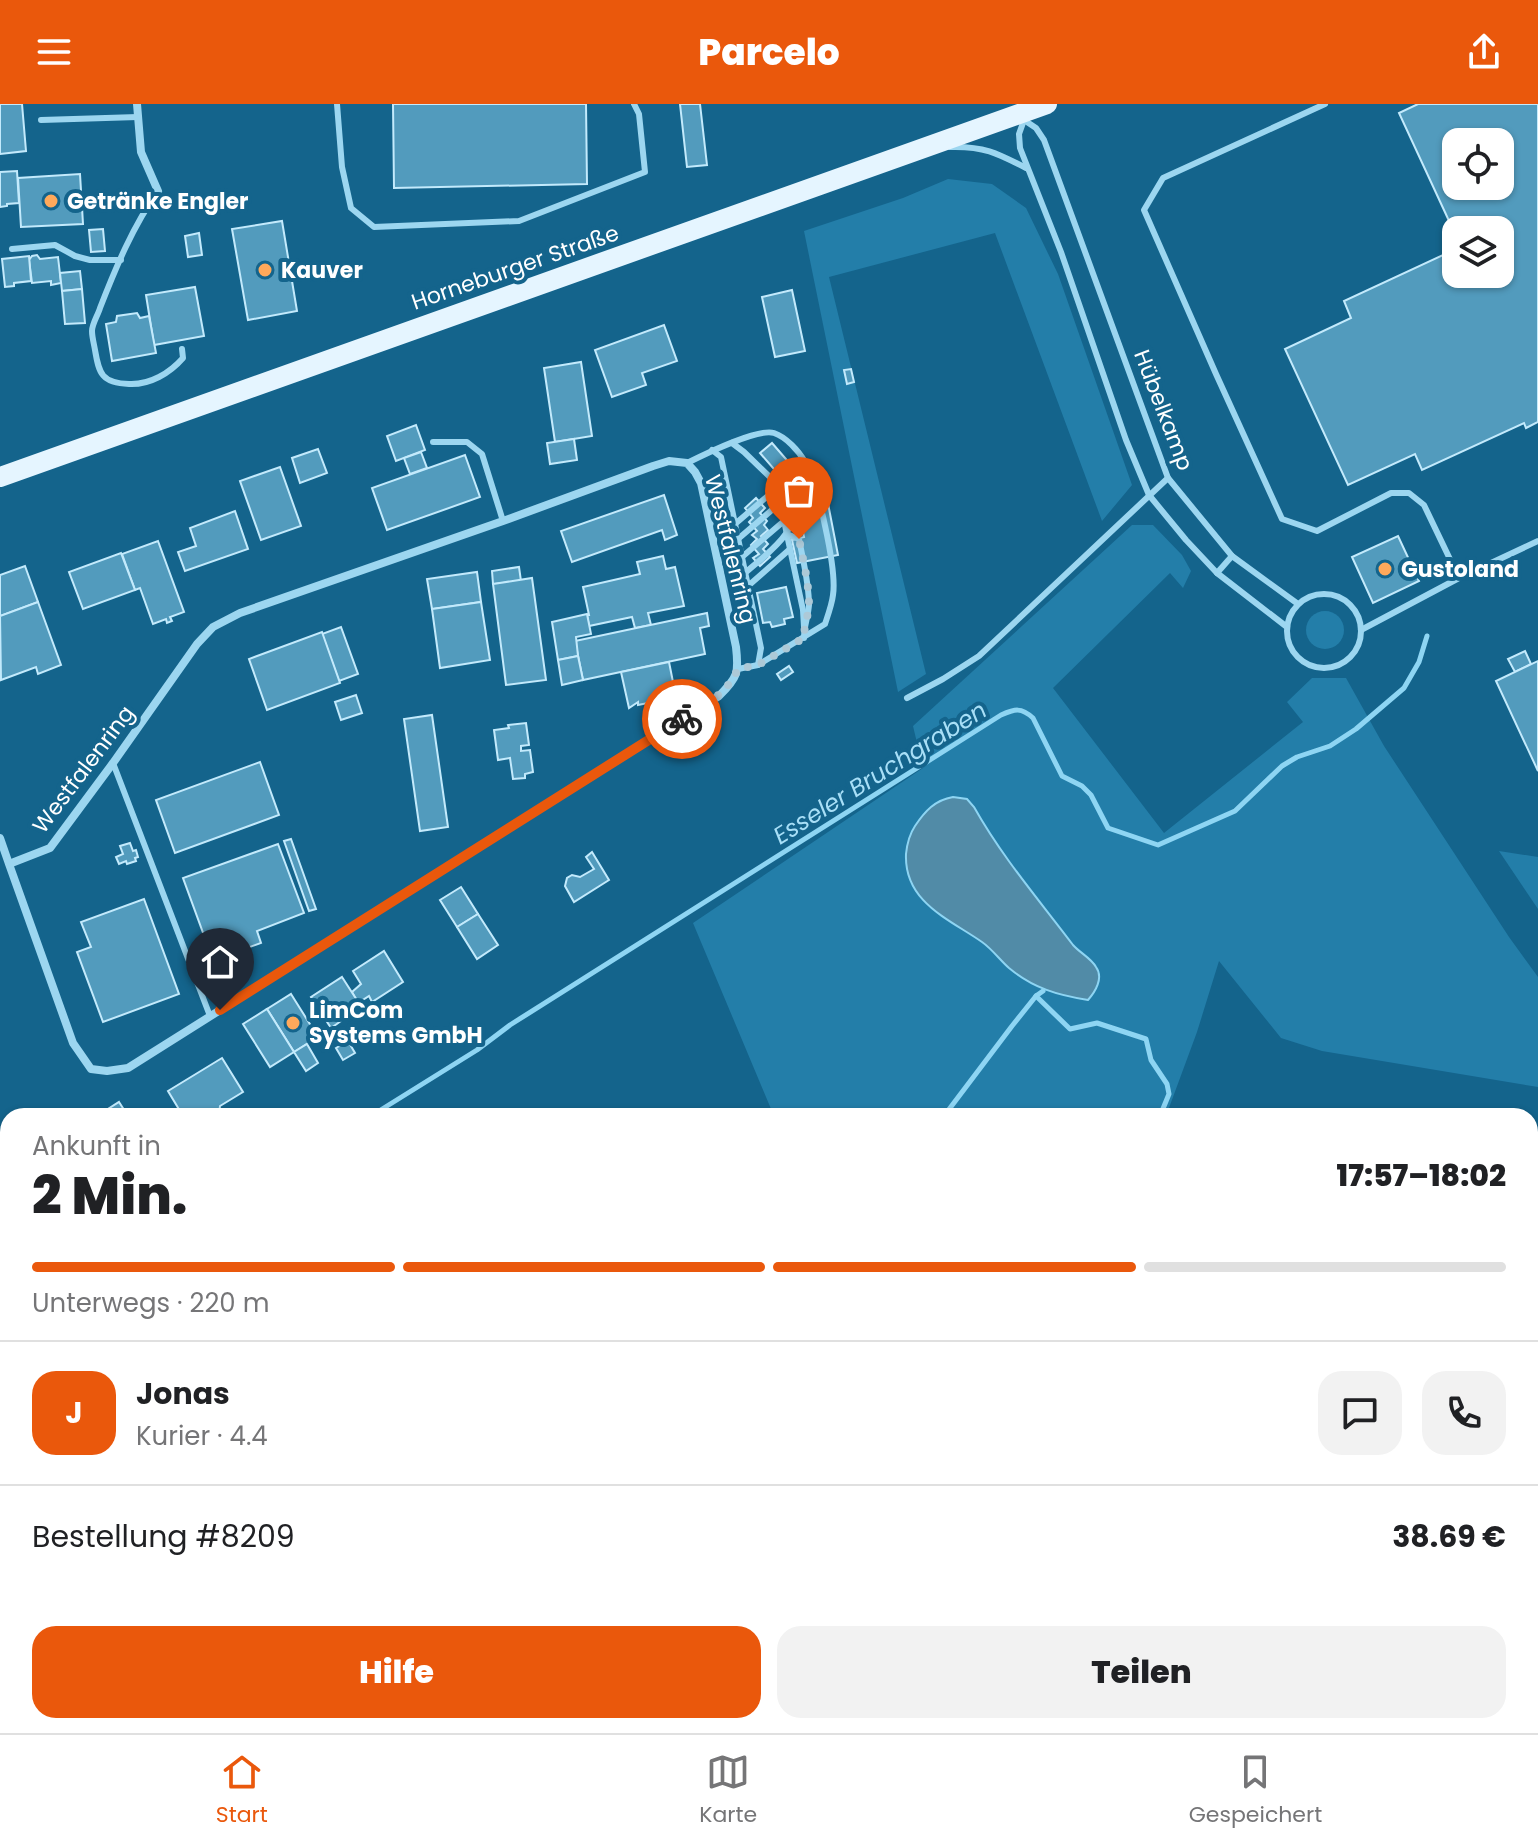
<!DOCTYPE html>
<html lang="de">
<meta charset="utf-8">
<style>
:root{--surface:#fff;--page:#f2f2f2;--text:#202124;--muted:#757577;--line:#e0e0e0;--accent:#ea580c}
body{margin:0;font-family:Poppins,sans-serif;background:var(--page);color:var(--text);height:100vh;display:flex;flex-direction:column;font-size:30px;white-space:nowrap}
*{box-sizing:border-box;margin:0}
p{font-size:26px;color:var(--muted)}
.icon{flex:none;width:44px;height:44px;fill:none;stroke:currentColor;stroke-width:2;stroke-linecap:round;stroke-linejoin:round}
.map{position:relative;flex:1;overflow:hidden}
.details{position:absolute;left:0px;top:1004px;width:1538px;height:626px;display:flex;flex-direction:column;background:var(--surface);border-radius:24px 24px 0 0;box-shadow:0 2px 6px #0004}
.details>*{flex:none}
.controls{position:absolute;left:1442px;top:24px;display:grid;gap:16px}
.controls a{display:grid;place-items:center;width:72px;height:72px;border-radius:16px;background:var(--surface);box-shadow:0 2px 6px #0004;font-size:40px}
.pin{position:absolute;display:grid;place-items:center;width:68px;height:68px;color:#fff;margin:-82px -34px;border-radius:50% 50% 50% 0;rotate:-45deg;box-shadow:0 0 8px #0007}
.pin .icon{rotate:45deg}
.courier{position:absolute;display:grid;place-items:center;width:80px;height:80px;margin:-40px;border:6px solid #ea580c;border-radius:50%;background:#fff;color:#222;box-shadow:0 2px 10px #0007}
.overview em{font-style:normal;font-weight:800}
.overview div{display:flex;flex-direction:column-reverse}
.overview{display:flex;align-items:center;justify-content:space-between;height:136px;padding:0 32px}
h1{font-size:52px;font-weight:800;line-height:60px}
.bar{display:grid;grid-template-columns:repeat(4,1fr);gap:12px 8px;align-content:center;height:96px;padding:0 32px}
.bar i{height:10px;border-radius:6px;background:var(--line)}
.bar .current{background:var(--accent)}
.bar p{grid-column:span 4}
.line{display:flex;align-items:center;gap:20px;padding:0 32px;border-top:2px solid var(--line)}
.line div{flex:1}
.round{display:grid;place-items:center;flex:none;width:84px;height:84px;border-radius:24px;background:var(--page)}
.button{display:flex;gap:16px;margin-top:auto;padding:16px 32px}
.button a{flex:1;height:92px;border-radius:24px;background:var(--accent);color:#fff;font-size:32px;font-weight:800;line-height:92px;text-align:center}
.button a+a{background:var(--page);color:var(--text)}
header{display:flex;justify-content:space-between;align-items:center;height:104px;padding:0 32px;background:var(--accent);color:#fff;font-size:36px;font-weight:800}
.dock{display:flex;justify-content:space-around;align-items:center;height:112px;border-top:2px solid var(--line);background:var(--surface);font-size:22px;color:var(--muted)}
.dock a{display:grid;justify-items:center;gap:4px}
.dock .current{color:var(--accent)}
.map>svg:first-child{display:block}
</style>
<header><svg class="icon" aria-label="menu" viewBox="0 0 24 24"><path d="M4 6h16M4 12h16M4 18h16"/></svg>Parcelo<svg class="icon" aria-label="share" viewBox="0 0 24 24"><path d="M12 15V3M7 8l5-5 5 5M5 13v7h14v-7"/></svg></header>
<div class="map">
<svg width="1538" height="1629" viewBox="0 0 1538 1629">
<rect width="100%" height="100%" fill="#14648c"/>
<!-- green -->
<g fill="#237ea9">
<path d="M948,75l44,5 34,24 32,66 74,211 -30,36 -107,-288 -166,44 97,397 -28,18 -94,-461 99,-33z"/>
<path d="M1132,421h21l29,30 9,16 -8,17 -13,-15 -117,115 111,145 139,-111 -16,-20 25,-24h34l38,68 125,191 29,40v110l-216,-36 -41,-13 -62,-77 -22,71 -31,84h-392l-81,-193 230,-155 -10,-42z"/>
<circle cx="1325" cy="526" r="19"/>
<path d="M1499,747l39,6v52z"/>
</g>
<!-- water -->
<path fill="#518ba7" stroke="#8ed5f3" stroke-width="2" d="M953,693l14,2 7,8c28,50 65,93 99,138 7,8 18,13 23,22 8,11 -1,25 -8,33 -31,-5 -55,-12 -79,-32 -9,-8 -17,-19 -27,-26 -33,-23 -78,-40 -76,-88 1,-10 3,-19 9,-28 10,-15 20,-26 38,-29z"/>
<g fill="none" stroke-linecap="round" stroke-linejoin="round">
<!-- stream -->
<g stroke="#8ed5f3" stroke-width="5">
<path d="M1043,887l-7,5 34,33 27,-6 49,16 5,21 16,24 2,10 -9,22"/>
<path d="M371,1012l106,-66 33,-25 491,-310c14,-6 20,-8 32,3l29,58 20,10 9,9 17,33 50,17 77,-34 47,-45 15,-9 33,-11 26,-17 48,-41 15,-26 8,-26"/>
<path d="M944,1012l68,-90 24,-30"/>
<path d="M0,1187h5"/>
<path d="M1004,1622l1,7"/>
</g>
</g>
<!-- building -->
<g fill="#529bbd" stroke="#c3eafc" stroke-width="2" fill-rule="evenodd">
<path d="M0,0h22l4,47 -26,3z"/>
<path d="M393,0h193l1,80 -193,4z"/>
<path d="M680,0h20l7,61 -20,2z"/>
<path d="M1418,0h120v318l-12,6 -2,-5 -102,47 -7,-16 -67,31 -63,-136 66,-31 -7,-17 112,-52v25h44v-44h-44v6l-57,-123zM1456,38h44v44h-44z"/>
<path d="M17,67l2,32 -12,1v2l-7,1v-35z"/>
<path d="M80,70l3,50 -62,3 -3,-49z"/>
<path d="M282,117l15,90 -49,9 -16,-91z"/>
<path d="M103,125l2,22 -14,1 -2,-22z"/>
<path d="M199,129l3,22 -14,2 -3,-21z"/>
<path d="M37,151l3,4 18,-2 3,26 -10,2v-4l-19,2 -3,-23 3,-4z"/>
<path d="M29,152l2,25 -17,2v3l-9,1 -3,-28z"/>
<path d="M80,167l2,18 -20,2 -2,-18z"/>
<path d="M195,183l9,49 -50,9 -8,-50z"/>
<path d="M82,185l3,34 -20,1 -3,-33z"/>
<path d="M792,186l13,61 -30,6 -13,-60z"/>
<path d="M137,209l3,5 9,-2 7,37 -44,8 -6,-37 10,-2 1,-6z"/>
<path d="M664,221l13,36 -35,12 4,12 -34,12 -17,-47z"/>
<path d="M581,258l11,74 -37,6 -11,-74z"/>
<path d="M851,265l3,13 -7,2 -3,-14z"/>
<path d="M416,321l9,25 -29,11 -9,-25z"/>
<path d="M574,335l3,21 -27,4 -3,-21z"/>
<path d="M772,339l26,30 -12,10 -26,-30z"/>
<path d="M318,345l9,24 -27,10 -8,-25z"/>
<path d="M421,348l6,16 -17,6 -6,-16z"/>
<path d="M465,351l15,42 -93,33 -15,-42z"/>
<path d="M280,363l21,59 -40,14 -21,-59z"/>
<path d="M825,384l13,67 -41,8 -5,-23 12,-3 -4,-20 -11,3 -5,-24z"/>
<path d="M664,391l13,40 -12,5 -3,-10 -90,32 -11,-31z"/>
<path d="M756,394l9,10 -5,5 7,8 -3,4 4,5 -7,6 7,8 -5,5 7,8 -10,9 -7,-8 6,-4 -8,-9 6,-6 -5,-4 5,-4 -8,-9 4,-4 -8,-10z"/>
<path d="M235,407l13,38 -63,22 -7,-19 18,-6 -6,-18z"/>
<path d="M1398,432l21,45 -46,22 -21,-46z"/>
<path d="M158,437l26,71 -14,5 2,4 -5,2 -1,-4 -13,5 -13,-36 -5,2 -13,-36z"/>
<path d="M121,449l14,37 -52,19 -14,-37z"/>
<path d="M663,452l3,13 9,-2 9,39 -36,7 3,12 -16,3 -3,-11 -43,9 -2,-11h2l-6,-28 57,-13 -3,-12z"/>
<path d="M25,462l13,36 -38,14v-41z"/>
<path d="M519,463l2,14 -28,3 -1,-13z"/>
<path d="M477,468l4,30 -49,7 -5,-30z"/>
<path d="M532,474l14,102 -40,5 -13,-101z"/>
<path d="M786,483l7,30 -9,2 1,5 -13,3 -2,-5 -7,1 -6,-30z"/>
<path d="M38,498l23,63 -23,9 -2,-7 -35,13 -1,-64z"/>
<path d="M481,498l9,58 -50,8 -8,-59z"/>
<path d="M707,509l2,13 -9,2 5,26 -122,26 -8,-39z"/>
<path d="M587,510l4,20 -15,3 2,19 -20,4 -6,-38z"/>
<path d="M341,523l17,47 -19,7 -17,-47z"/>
<path d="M322,528l18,51 -73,27 -18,-51z"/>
<path d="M1525,547l6,13 -16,8 -7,-13z"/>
<path d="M578,552l5,24 -21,5 -4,-25z"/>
<path d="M1538,557v110l-42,-90z"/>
<path d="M669,558l4,20 -21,13 1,7 -15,3v-3l-9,6 -8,-36z"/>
<path d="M789,562l4,6 -12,8 -4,-6z"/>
<path d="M356,591l6,18 -21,7 -6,-18z"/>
<path d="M432,611l16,112 -28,4 -16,-112z"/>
<path d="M526,619l3,22 -8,1v5l9,-1 3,22 -8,2v4l-12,1 -3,-21 -12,2 -4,-30 15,-2 -1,-3z"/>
<path d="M260,658l19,53 -104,38 -19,-53z"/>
<path d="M291,735l25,70 -7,2 -25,-70z"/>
<path d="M130,739l3,8 3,-1 2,7 -3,1 1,3 -9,3 -1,-3 -7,3 -3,-7 7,-3 -3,-8z"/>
<path d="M278,740l26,69 -47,18 4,12 -48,17 -30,-82z"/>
<path d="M592,748l17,28 -35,22 -9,-16 2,-8 5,-3 8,2 14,-8 -8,-12z"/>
<path d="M461,783l17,27 -21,13 -17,-27z"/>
<path d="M144,795l35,95 -76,28 -26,-70 14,-5 -10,-25z"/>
<path d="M478,810l20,31 -21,14 -20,-32z"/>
<path d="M384,847l19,31 -31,20 -3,-6 -11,7 -6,-11 9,-8 -8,-13z"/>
<path d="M342,873l20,31 -11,7 1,-2 -6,-3 -7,5v7l2,-1 -10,7 -20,-31z"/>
<path d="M291,890l27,43 -24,15 -27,-43z"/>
<path d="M267,905l27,43 -24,15 -27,-43z"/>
<path d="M348,937l7,12 -12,7 -7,-12z"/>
<path d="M307,940l11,19 -12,8 -12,-19z"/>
<path d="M222,954l21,34 -23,14 -1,8 -8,-2 -7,4h-21l-15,-25z"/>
<path d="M119,998l9,14h-31z"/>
<rect x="1309" y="1622" width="46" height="7"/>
<rect x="1355" y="1622" width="26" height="7"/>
</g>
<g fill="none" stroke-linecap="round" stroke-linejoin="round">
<!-- service -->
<g stroke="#9cd6f0" stroke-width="6">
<path d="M337,0l5,63 9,41 23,19 145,-6 126,-49 -6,-58 -5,-10"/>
<path d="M1325,0l-162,74 -19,32 72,164 66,145 35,12 74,-38h18l15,12 35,73 79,-37"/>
<path d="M1023,12l1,4 -5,14 1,14 41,104 65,188 23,55 37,45 31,33 70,54"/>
<path d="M41,16l97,-3"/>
<path d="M1024,16l12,8 8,12 124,338 64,78 66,48"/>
<path d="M950,43c34,-1 47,6 76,21"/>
<path d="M158,87c-25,35 -42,76 -58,117 -2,7 -8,16 -8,23 0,6 2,13 3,19 4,24 7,33 34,34 21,1 41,-11 54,-26l-1,-9"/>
<path d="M12,145l43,-4 20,11 15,4h31"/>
<path d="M433,338h34l15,12 21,67"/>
<path d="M732,339l12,9 32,31 27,127 1,17"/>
<path d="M712,346l9,7 40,191 -3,17"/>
<path d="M687,359c16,-8 71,-35 87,-30 12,4 25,18 31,29 13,22 32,108 28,133 -1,9 -5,20 -8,29l-67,41 -20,4"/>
<path d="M735,420l42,-36"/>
<path d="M787,430l12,5c4,21 10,44 10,66 -1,12 -5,21 -5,33"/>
<path d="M738,435l42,-36"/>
<path d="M742,453l42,-36"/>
<path d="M745,469c21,-19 61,-44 45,-77 -3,-4 -10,-9 -14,-13"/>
<path d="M1217,469l15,-17"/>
<path d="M748,482l42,-37"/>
<circle cx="1324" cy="527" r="37"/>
<path d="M1361,526l98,-52"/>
<path d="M907,594l36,-19 36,-23 189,-178"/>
<path d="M113,659l97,253"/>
</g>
<!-- minor -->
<g stroke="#9cd6f0" stroke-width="8">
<path d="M137,0l4,48 17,39"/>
<path d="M0,734l9,26 64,179 18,26 16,2 21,-3 591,-372c19,-19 20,-23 17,-49l-35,-164 -6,-11 -8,-9 -18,-2 -16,5 -150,55 -263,92 -27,14 -16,17 -84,119 -63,85 -41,16"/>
<path d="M1432,1622l1,7"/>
</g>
<!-- primary -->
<path stroke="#e5f5ff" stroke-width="20" d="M0,373l1047,-373"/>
</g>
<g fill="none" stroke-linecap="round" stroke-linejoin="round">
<!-- done -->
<path stroke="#adc9d7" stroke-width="8" stroke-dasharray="0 14.4" d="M682,615c24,-15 44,-24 56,-50l20,-4 46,-27c0,-12 4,-21 5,-33 0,-22 -6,-45 -10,-66"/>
<!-- route -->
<path stroke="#ea580c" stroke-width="10" d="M220,906l462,-291"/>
</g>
<!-- markers -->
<g fill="#ffa95b" stroke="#14648c" stroke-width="3">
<circle cx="51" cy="97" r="8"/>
<circle cx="265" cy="166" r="8"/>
<circle cx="1385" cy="465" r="8"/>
<circle cx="293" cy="919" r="8"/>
</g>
<g text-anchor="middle" stroke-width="8" stroke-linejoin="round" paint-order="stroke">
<!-- poi labels -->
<g font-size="22" font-weight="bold" fill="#fff" stroke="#14648c" text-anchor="start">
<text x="67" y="105">Getränke Engler</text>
<text x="281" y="174">Kauver</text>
<text x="1401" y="473">Gustoland</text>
<text x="309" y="914">LimCom<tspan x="309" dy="25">Systems GmbH</tspan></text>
</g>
<!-- street labels -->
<g font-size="22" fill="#fff" stroke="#14648c">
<text transform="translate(515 163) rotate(-19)" y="8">Horneburger Straße</text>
<text transform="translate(1164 306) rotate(69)" y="8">Hübelkamp</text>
<text transform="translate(731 445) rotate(76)" y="8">Westfalenring</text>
<text transform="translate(83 665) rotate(-53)" y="8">Westfalenring</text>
</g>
<!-- water labels -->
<g font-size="24" font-style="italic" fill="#a8dff7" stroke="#14648c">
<text transform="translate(880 669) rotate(-32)" y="8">Esseler Bruchgraben</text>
</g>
</g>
</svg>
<div class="controls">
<a><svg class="icon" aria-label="locate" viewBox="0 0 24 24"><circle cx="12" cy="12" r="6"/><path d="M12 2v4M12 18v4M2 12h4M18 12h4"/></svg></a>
<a><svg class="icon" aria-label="layers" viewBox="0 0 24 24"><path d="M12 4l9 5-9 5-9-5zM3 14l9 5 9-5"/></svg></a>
</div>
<div class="pin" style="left:799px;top:435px;background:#ea580c"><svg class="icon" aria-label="bag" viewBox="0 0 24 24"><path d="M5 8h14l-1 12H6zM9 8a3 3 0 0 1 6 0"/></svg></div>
<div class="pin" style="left:220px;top:906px;background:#1f2937"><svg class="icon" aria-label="home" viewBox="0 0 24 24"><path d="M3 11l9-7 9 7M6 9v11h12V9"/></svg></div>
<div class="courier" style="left:682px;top:615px"><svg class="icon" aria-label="bike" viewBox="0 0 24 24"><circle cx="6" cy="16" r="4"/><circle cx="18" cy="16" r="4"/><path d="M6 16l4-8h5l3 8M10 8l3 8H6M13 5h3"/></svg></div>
<section class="details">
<div class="overview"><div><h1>2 Min.</h1><p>Ankunft in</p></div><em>17:57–18:02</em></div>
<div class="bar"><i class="current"></i><i class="current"></i><i class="current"></i><i></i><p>Unterwegs · 220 m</p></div>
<div class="line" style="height:144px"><b class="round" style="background:var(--accent);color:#fff">J</b><div><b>Jonas</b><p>Kurier · 4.4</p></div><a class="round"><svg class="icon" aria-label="chat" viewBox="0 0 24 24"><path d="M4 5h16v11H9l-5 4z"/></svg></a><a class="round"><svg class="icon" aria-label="phone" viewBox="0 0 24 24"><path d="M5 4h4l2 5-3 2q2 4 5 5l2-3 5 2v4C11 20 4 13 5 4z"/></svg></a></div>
<div class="line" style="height:104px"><div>Bestellung #8209</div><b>38.69 €</b></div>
<div class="button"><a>Hilfe</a><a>Teilen</a></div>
</section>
</div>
<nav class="dock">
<a class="current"><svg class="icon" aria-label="home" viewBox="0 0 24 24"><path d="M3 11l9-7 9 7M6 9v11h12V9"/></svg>Start</a>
<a><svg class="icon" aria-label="map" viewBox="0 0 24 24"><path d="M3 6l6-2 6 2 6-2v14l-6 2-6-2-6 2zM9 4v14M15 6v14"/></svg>Karte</a>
<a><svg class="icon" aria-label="saved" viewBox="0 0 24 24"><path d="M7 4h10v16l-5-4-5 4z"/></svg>Gespeichert</a>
</nav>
